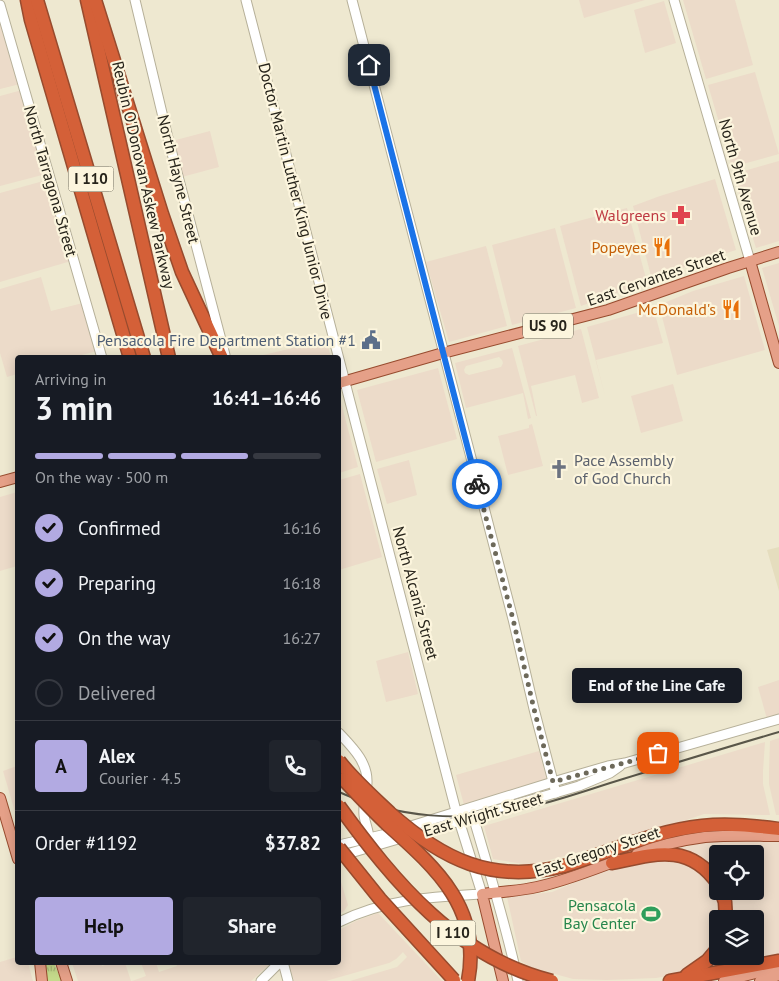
<!DOCTYPE html>
<meta charset="utf-8">
<style>
:root{--surface:#171b24;--page:#20242c;--text:#f1f3f6;--muted:#9ea1a6;--line:#363941;--accent:#b2aae2}
body{margin:0;font-family:"PT Sans",sans-serif;background:var(--page);color:var(--text);height:100vh;display:flex;flex-direction:column;font-size:19px;white-space:nowrap}
*{box-sizing:border-box;margin:0}
p{font-size:16px;color:var(--muted)}
.icon{flex:none;width:28px;height:28px;fill:none;stroke:currentColor;stroke-width:2;stroke-linecap:round;stroke-linejoin:round}
.map{position:relative;flex:1;overflow:hidden}
.details{position:absolute;left:15px;top:355px;width:326px;height:610px;display:flex;flex-direction:column;background:var(--surface);border-radius:5px;box-shadow:0 2px 12px #0003}
.details>*{flex:none}
.tools{position:absolute;left:709px;top:845px;display:grid;gap:10px}
.tools a{display:grid;place-items:center;width:55px;height:55px;border-radius:5px;background:var(--surface);box-shadow:0 2px 12px #0003;font-size:25px}
.pin{position:absolute;display:grid;place-items:center;width:42px;height:42px;color:#fff;margin:-21px;border-radius:10px;box-shadow:0 2px 8px #0006}
.courier{position:absolute;display:grid;place-items:center;width:50px;height:50px;margin:-25px;border:4px solid #1a73e8;border-radius:50%;background:#fff;color:#222;box-shadow:0 1px 6px #0007}
.bubble{position:absolute;height:35px;border-radius:5px;background:var(--surface);box-shadow:0 2px 12px #0003;font-size:16px;font-weight:700;line-height:35px;text-align:center}
.summary em{font-style:normal;font-weight:700}
.summary div{display:flex;flex-direction:column-reverse}
.summary{display:flex;align-items:center;justify-content:space-between;height:85px;padding:0 20px}
h1{font-size:32px;font-weight:700;line-height:38px}
.bar{display:grid;grid-template-columns:repeat(4,1fr);gap:8px 5px;align-content:center;height:60px;padding:0 20px}
.bar i{height:6px;border-radius:4px;background:var(--line)}
.bar .on{background:var(--accent)}
.bar p{grid-column:span 4}
.line{display:flex;align-items:center;gap:12px;padding:0 20px;border-top:1px solid var(--line)}
.line div{flex:1}
.round{display:grid;place-items:center;flex:none;width:52px;height:52px;border-radius:5px;background:var(--page)}
ol{padding:0 20px;list-style:none}
li{display:flex;align-items:center;gap:15px;height:55px}
li p{margin-inline-start:auto}
li .icon{padding:5px;border-radius:50%;background:var(--accent);color:#111;stroke-width:4}
li:last-child{color:var(--muted)}
li i{width:28px;height:28px;border:2px solid var(--line);border-radius:50%}
.cta{display:flex;gap:10px;margin-top:auto;padding:10px 20px}
.cta a{flex:1;height:58px;border-radius:5px;background:var(--accent);color:#111;font-size:20px;font-weight:700;line-height:58px;text-align:center}
.cta a+a{background:var(--page);color:var(--text)}
.map>svg:first-child{display:block}
</style>
<div class="map">
<svg width="779" height="981" viewBox="0 0 779 981">
<defs>
<pattern id="park-tufts" width="24" height="20" patternUnits="userSpaceOnUse" patternTransform="scale(1.25)"><rect width="24" height="20" fill="#c5da8b"/><path d="M3 7l-1-3M5 7V3M7 7l1-3M15 17l-1-3M17 17v-4M19 17l1-3" fill="none" stroke="#a9bb77"/></pattern>
</defs>
<rect width="100%" height="100%" fill="#eee8d0"/>
<!-- commercial -->
<g fill="#ecdbc9" fill-rule="evenodd">
<path d="M579,0h66l-61,18z"/>
<path d="M683,0h52l18,65 -47,14z"/>
<path d="M664,1l12,42 -31,10 -11,-43z"/>
<path d="M0,15l20,69 -20,5z"/>
<path d="M755,72l24,82 -47,13 -24,-82z"/>
<path d="M22,90l24,84 -46,12v-90z"/>
<path d="M210,131l9,36 -37,10 -10,-36z"/>
<path d="M779,161v80l-23,7 -23,-74z"/>
<path d="M715,179l21,71 -46,15 -38,15 -19,-74 27,-10z"/>
<path d="M47,180l24,81 -71,21v-89z"/>
<path d="M627,208l20,74 -66,24 -21,-80z"/>
<path d="M555,228l21,80 -64,17 -20,-80z"/>
<path d="M486,246l21,80 -58,16 -23,-80z"/>
<path d="M779,263v63l-17,-58z"/>
<path d="M744,276l21,74 -88,25 -18,-70 34,-14z"/>
<path d="M41,277l10,34 32,-8 14,48 -23,6 -56,1 -1,16 -10,3 -7,-24v-64z"/>
<path d="M653,307l10,36 -67,17 9,36 -18,-69 53,-15z"/>
<path d="M581,329l18,69 -17,5 -7,-28 -44,11 6,30h-1l-18,-70z"/>
<path d="M326,340l5,17h-76z"/>
<path d="M512,348l19,70 -3,1 -5,-26 -57,15 -11,-45zM499,357l3,3 1,3 -2,4 -32,8 -4,-2 -1,-3 2,-4z"/>
<path d="M438,368l19,71 -81,23 -19,-72z"/>
<path d="M673,384l10,37 -42,12 -10,-37z"/>
<path d="M339,395l19,72 -19,6z"/>
<path d="M532,424l11,42 -35,9 -10,-39 31,-8v-3z"/>
<path d="M409,460l8,35 -30,9 -10,-35z"/>
<path d="M360,474l22,83 -43,13v-90z"/>
<path d="M17,492v74l-17,5v-74z"/>
<path d="M408,652l10,42 -32,8 -10,-41z"/>
<path d="M779,680v35l-12,4 -9,-32z"/>
<path d="M779,738v77h-3l-7,-31v-13l1,-30z"/>
<path d="M765,742l-2,29v13l7,31 -66,-1 -67,23 -107,28 -37,-6 -9,-33z"/>
<path d="M539,751l8,29 -83,25 -8,-30z"/>
<path d="M17,766l1,46h-3l-12,-41z"/>
<path d="M779,839v115l-76,15 15,-13h37v-37h-26l-5,-28h31v-37h-37l-1,25 -47,-29 46,-10z"/>
<path d="M651,858l38,5 27,24 7,32h-5l-1,22 -3,7 -29,25 -29,5 -49,2 -34,-1 -43,-12 -9,-6 -14,-64 45,-5 62,-26z"/>
<path d="M339,875l9,30 -4,6 -5,3z"/>
<path d="M378,913l64,68h-92l47,-14 10,-10 -4,-5 -7,7 -7,4 -63,18h-32l-5,-17 2,-2h48v-32l17,-9z"/>
<path d="M17,957l1,5 10,1 5,18h-33v-19z"/>
<path d="M72,963h29l1,3 9,-3h14l6,18h-53z"/>
<path d="M141,963h15l3,9 18,-6 -1,-3h95l-20,18h-119l14,-5z"/>
</g>
<!-- built -->
<path fill="#e5ddbe" d="M779,547v44l-12,-41z"/>
<!-- park -->
<path fill="url(#park-tufts)" d="M43,963h11l8,18h-16z"/>
<g fill="none" stroke-linecap="round" stroke-linejoin="round">
<!-- secondary casing -->
<g stroke="#b6b099" stroke-width="11">
<g id="secondary">
<path d="M135,0l33,138 57,217"/>
<path d="M246,0l210,811 26,83c-51,3 -97,5 -143,28"/>
<path d="M352,0l161,619 21,90 22,84"/>
<path d="M674,0l76,261"/>
<path d="M0,5l102,353"/>
<path d="M339,733c13,14 29,29 28,50 -1,11 -4,21 -3,32 1,9 6,18 5,27"/>
<path d="M473,816c16,55 33,109 45,165"/>
<path d="M339,845l43,-10 171,-53 55,-16 17,-3 154,-44"/>
<path d="M340,856l239,-70 31,-13 10,-7"/>
<path d="M283,962l5,19"/>
<path d="M261,981l19,-19"/>
</g>
</g>
<!-- primary casing -->
<g stroke="#974b2e" stroke-width="12">
<g id="primary">
<path d="M750,261l29,102"/>
<path d="M339,383l104,-30 165,-43 120,-42 51,-16"/>
<path d="M0,482l18,-5"/>
<path d="M0,798l18,61"/>
<path d="M637,854c22,-9 45,-14 68,-17 25,-2 49,-1 74,-1"/>
<path d="M40,962l2,19"/>
<path d="M61,962l6,19"/>
<path d="M503,981l-21,-87c18,-2 37,-3 55,-7 28,-6 55,-17 82,-27"/>
<path d="M724,981l55,-14"/>
<path d="M760,981l19,-6"/>
</g>
</g>
<!-- highway casing -->
<g stroke="#974b2e" stroke-width="15">
<g id="highway">
<path d="M27,0l4,20 99,338"/>
<path d="M37,0l107,358"/>
<path d="M87,0l82,358"/>
<path d="M95,0l67,214 20,58 40,86"/>
<path d="M612,863c42,-9 77,-21 106,21"/>
<path d="M564,866c46,-14 90,-35 138,-40 26,-3 51,0 77,3"/>
<path d="M721,891l4,11 1,17"/>
<path d="M687,975l20,-14 11,-13"/>
<path d="M670,981l109,-20"/>
</g>
</g>
<!-- secondary -->
<use href="#secondary" stroke="#fff" stroke-width="9"/>
<!-- primary -->
<use href="#primary" stroke="#e5a088" stroke-width="10"/>
<!-- highway -->
<use href="#highway" stroke="#d46038" stroke-width="12"/>
<!-- rail -->
<path stroke="#595649" stroke-width="2" d="M339,792c58,26 124,31 186,16 33,-7 65,-19 98,-29 52,-16 104,-32 156,-47"/>
<!-- highway-bridge casing -->
<g stroke="#974b2e" stroke-width="15" stroke-linecap="butt">
<g id="highway-bridge">
<path d="M339,761c15,19 33,35 51,52 53,47 102,71 174,53"/>
<path d="M343,779c15,16 30,32 46,47 48,43 93,83 79,155"/>
<path d="M339,806c56,77 117,151 213,175"/>
<path d="M339,848l41,51 74,81"/>
</g>
</g>
<!-- highway-bridge -->
<use href="#highway-bridge" stroke="#d46038" stroke-width="12"/>
</g>
<g fill="none" stroke-linecap="round" stroke-linejoin="round">
<!-- done -->
<path stroke="#6d695a" stroke-width="5" stroke-dasharray="0 9" d="M477,484l36,135 21,90 19,73c35,-10 71,-18 105,-29"/>
<!-- route -->
<path stroke="#1a73e8" stroke-width="6" d="M369,65l108,419"/>
</g>
<!-- icons -->
<defs>
<g id="pharmacy-bare" transform="scale(1.5)"><path d="M-2-6h4v4h4v4h-4v4h-4v-4h-4v-4h4Z" fill="#e0444e" stroke="#fcf5dd" stroke-width="2.5" paint-order="stroke"/></g>
<g id="restaurant-bare" transform="scale(1.5)"><path d="M-5-6h1v4h1v-4h1v4h1v-4h1v5L-1.5 .5V6h-2V.5L-5-1ZM5-6V6H3V1.5H1.5Q1.5-4 5-6Z" fill="#e8710a" stroke="#fcf5dd" stroke-width="2.5" paint-order="stroke"/></g>
<g id="civic-bare" transform="scale(1.5)"><path d="M-.6-6.5H3V-4.5H.6V-3L4-1V1h2V6H-6V1h2V-1L-.6-3ZM-1.2 2.5V6h2.4V2.5Z" fill="#5c6f8a" stroke="#fcf5dd" stroke-width="2.5" paint-order="stroke"/></g>
<g id="church-bare" transform="scale(1.5)"><path d="M-1.2-6h2.4v3.5h3.3v2.4h-3.3V6h-2.4V-.1h-3.3v-2.4h3.3Z" fill="#6b7280" stroke="#fcf5dd" stroke-width="2.5" paint-order="stroke"/></g>
<g id="stadium-bare" transform="scale(1.5)"><path d="M0-5a6.5 5 0 1 0 0 10a6.5 5 0 1 0 0-10ZM-3.5-1.8h7v3.6h-7Z" fill="#2e9e5b" stroke="#fcf5dd" stroke-width="2.5" paint-order="stroke"/></g>
</defs>
<g fill-rule="evenodd">
<use href="#pharmacy-bare" x="681" y="215"/>
<use href="#restaurant-bare" x="662" y="247"/>
<use href="#restaurant-bare" x="731" y="309"/>
<use href="#civic-bare" x="371" y="340"/>
<use href="#church-bare" x="559" y="469"/>
<use href="#stadium-bare" x="651" y="914"/>
</g>
<g text-anchor="middle" stroke-width="4.5" stroke-linejoin="round" paint-order="stroke">
<!-- shield labels -->
<g fill="#fcf5dd" stroke="#676355" stroke-width="1">
<rect x="68.5" y="166.5" width="45" height="25" rx="4"/>
<rect x="523" y="313.5" width="50" height="25" rx="4"/>
<rect x="430.5" y="920.5" width="45" height="25" rx="4"/>
</g>
<g font-size="15" font-weight="bold" fill="#27241b">
<text x="91" y="184">I 110</text>
<text x="548" y="331">US 90</text>
<text x="453" y="938">I 110</text>
</g>
<!-- street labels -->
<g font-size="16" fill="#27241b" stroke="#fcf5dd">
<text transform="translate(144 175) rotate(77)" y="6">Reubin O'Donovan Askew Parkway</text>
<text transform="translate(741 177) rotate(74)" y="6">North 9th Avenue</text>
<text transform="translate(179 179) rotate(76)" y="6">North Hayne Street</text>
<text transform="translate(51 181) rotate(74)" y="6">North Tarragona Street</text>
<text transform="translate(296 191) rotate(76)" y="6">Doctor Martin Luther King Junior Drive</text>
<text transform="translate(656 277) rotate(-19)" y="6">East Cervantes Street</text>
<text transform="translate(416 593) rotate(75)" y="6">North Alcaniz Street</text>
<text transform="translate(483 814) rotate(-16)" y="6">East Wright Street</text>
<text transform="translate(597 851) rotate(-18)" y="6">East Gregory Street</text>
</g>
<!-- health labels -->
<g font-size="16" fill="#be3a42" stroke="#fcf5dd" text-anchor="end">
<text x="666" y="221">Walgreens</text>
</g>
<!-- food labels -->
<g font-size="16" fill="#c56008" stroke="#fcf5dd" text-anchor="end">
<text x="647" y="253">Popeyes</text>
<text x="716" y="315">McDonald's</text>
</g>
<!-- service labels -->
<g font-size="16" fill="#4e5e75" stroke="#fcf5dd" text-anchor="end">
<text x="356" y="346">Pensacola Fire Department Station #1</text>
</g>
<!-- worship labels -->
<g font-size="16" fill="#5b616d" stroke="#fcf5dd" text-anchor="start">
<text x="574" y="466">Pace Assembly<tspan x="574" dy="18">of God Church</tspan></text>
</g>
<!-- leisure labels -->
<g font-size="16" fill="#27864d" stroke="#fcf5dd" text-anchor="end">
<text x="636" y="911">Pensacola<tspan x="636" dy="18">Bay Center</tspan></text>
</g>
</g>
</svg>
<div class="tools">
<a><svg class="icon" aria-label="locate" viewBox="0 0 24 24"><circle cx="12" cy="12" r="6"/><path d="M12 2v4M12 18v4M2 12h4M18 12h4"/></svg></a>
<a><svg class="icon" aria-label="layers" viewBox="0 0 24 24"><path d="M12 4l9 5-9 5-9-5zM3 14l9 5 9-5"/></svg></a>
</div>
<div class="pin" style="left:658px;top:753px;background:#ea580c"><svg class="icon" aria-label="bag" viewBox="0 0 24 24"><path d="M5 8h14l-1 12H6zM9 8a3 3 0 0 1 6 0"/></svg></div>
<div class="pin" style="left:369px;top:65px;background:#1f2937"><svg class="icon" aria-label="home" viewBox="0 0 24 24"><path d="M3 11l9-7 9 7M6 9v11h12V9"/></svg></div>
<div class="courier" style="left:477px;top:484px"><svg class="icon" aria-label="bike" viewBox="0 0 24 24"><circle cx="6" cy="16" r="4"/><circle cx="18" cy="16" r="4"/><path d="M6 16l4-8h5l3 8M10 8l3 8H6M13 5h3"/></svg></div>
<div class="bubble" style="left:572px;top:668px;width:170px">End of the Line Cafe</div>
<section class="details">
<div class="summary"><div><h1>3 min</h1><p>Arriving in</p></div><em>16:41–16:46</em></div>
<div class="bar"><i class="on"></i><i class="on"></i><i class="on"></i><i></i><p>On the way · 500 m</p></div>
<ol>
<li><svg class="icon" aria-label="check" viewBox="0 0 24 24"><path d="M5 12l5 5 9-10"/></svg>Confirmed<p>16:16</p></li>
<li><svg class="icon" aria-label="check" viewBox="0 0 24 24"><path d="M5 12l5 5 9-10"/></svg>Preparing<p>16:18</p></li>
<li><svg class="icon" aria-label="check" viewBox="0 0 24 24"><path d="M5 12l5 5 9-10"/></svg>On the way<p>16:27</p></li>
<li><i></i>Delivered</li>
</ol>
<div class="line" style="height:90px"><b class="round" style="background:var(--accent);color:#111">A</b><div><b>Alex</b><p>Courier · 4.5</p></div><a class="round"><svg class="icon" aria-label="phone" viewBox="0 0 24 24"><path d="M5 4h4l2 5-3 2q2 4 5 5l2-3 5 2v4C11 20 4 13 5 4z"/></svg></a></div>
<div class="line" style="height:65px"><div>Order #1192</div><b>$37.82</b></div>
<div class="cta"><a>Help</a><a>Share</a></div>
</section>
</div>
